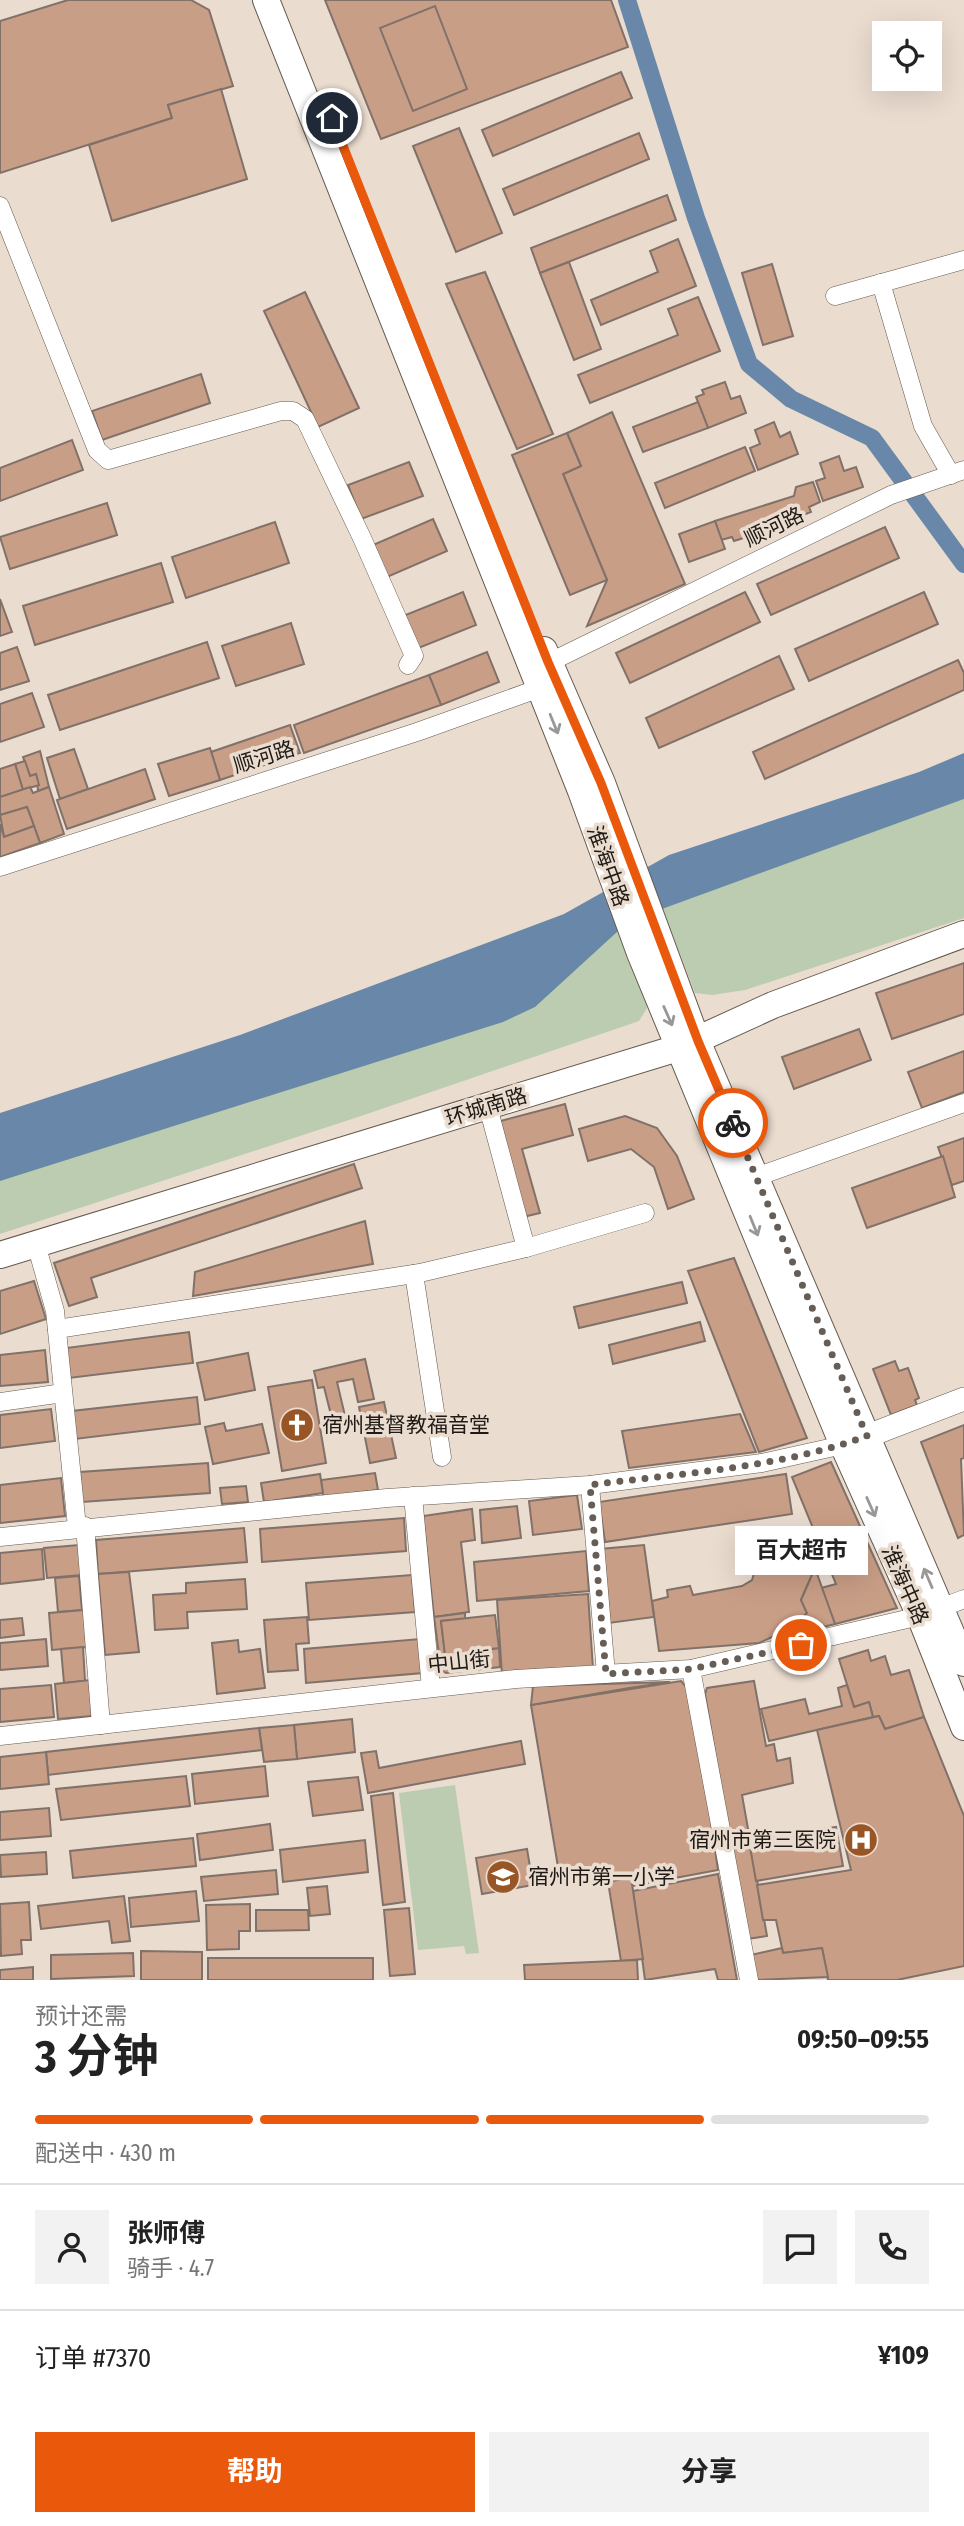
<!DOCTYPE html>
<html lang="zh">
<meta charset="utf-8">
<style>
:root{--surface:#fff;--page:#f2f2f2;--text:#222;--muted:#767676;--line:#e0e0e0;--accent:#ea580c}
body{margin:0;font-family:"Fira Sans Condensed","Noto Sans SC",sans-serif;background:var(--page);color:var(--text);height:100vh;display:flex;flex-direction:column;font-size:26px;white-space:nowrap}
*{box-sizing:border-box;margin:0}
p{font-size:23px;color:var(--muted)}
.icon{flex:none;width:38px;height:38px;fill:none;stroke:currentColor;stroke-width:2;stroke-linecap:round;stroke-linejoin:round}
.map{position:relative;height:1980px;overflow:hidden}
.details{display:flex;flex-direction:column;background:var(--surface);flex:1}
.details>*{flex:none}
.controls{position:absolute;left:872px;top:21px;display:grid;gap:14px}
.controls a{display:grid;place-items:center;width:70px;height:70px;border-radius:0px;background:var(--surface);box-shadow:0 7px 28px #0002;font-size:35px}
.pin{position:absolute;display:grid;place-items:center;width:60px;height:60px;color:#fff;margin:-30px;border:4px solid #fff;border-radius:50%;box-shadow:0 2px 7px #0007}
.courier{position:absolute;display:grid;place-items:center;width:70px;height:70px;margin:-35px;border:5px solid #ea580c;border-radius:50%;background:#fff;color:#222;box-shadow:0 2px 9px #0007}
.bubble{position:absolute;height:49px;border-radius:0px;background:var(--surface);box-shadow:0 7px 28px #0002;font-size:23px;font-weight:700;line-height:49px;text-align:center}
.headline em{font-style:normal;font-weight:700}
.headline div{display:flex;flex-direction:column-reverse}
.headline{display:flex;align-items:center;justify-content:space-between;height:119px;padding:0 35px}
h1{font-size:46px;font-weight:700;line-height:52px}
.bar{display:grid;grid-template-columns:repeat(4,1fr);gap:10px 7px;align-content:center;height:84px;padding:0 35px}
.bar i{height:9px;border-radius:5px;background:var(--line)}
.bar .current{background:var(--accent)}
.bar p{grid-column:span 4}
.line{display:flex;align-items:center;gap:18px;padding:0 35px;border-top:2px solid var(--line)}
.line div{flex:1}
.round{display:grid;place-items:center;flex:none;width:74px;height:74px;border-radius:0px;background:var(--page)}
.action{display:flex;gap:14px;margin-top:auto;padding:14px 35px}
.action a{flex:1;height:80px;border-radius:0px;background:var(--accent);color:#fff;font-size:28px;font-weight:700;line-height:80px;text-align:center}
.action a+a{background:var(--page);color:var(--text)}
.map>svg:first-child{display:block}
</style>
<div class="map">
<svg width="964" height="1980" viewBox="0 0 964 1980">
<rect width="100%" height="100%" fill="#eadccf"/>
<!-- green -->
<g fill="#bbccb0">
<path d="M964,799v119l-219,72 -33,5 -17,-2 -33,-86z"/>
<path d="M616,927l28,55 3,26 -8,13 -281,96 -358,117v-61z"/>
<path d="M455,1785l24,168 -13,1 -2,-8 -46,4 -19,-157z"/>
</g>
<!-- water -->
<path fill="#6988a9" d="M964,753v46l-335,122 -94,86 -32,15 -503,159v-68l240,-78 324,-121 105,-59 250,-83z"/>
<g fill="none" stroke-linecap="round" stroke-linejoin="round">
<!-- canal -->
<path stroke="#6988a9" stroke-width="18" d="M627,0l69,218 53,146 42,35 81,39 92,126"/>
</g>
<!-- building -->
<g fill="#c99e87" stroke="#817169" stroke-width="2">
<path d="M68,0h123l18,10 24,76 -65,19 4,13 -172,55v-152z"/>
<path d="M325,0h286l17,47 -247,92z"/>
<path d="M435,6l32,83 -54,22 -33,-83z"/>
<path d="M621,72l11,26 -139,58 -11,-26z"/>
<path d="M221,89l26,90 -135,42 -23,-76 83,-27 -4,-13z"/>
<path d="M459,128l43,105 -46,19 -43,-106z"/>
<path d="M639,133l10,26 -135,56 -11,-26z"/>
<path d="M667,195l9,25 -136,53 -9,-25z"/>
<path d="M678,239l18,47 -95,39 -10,-25 67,-28 -8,-21z"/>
<path d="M569,262l32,87 -27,11 -34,-87z"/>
<path d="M772,264l21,72 -30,9 -21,-72z"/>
<path d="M485,272l68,162 -36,15 -71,-165z"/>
<path d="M305,292l54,116 -41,19 -54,-116z"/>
<path d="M698,297l22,54 -130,52 -12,-28 100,-40 -10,-26z"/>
<path d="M201,374l9,29 -108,37 -10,-29z"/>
<path d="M725,382l6,17 9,-3 6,17 -38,15 -12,-31 8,-3 -2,-4z"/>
<path d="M698,402l10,26 -65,24 -10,-25z"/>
<path d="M612,412l73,172 -98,42 20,-46 -44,-106 18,-8 -14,-33z"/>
<path d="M774,422l6,15 10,-5 8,22 -40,16 -8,-22 10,-4 -5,-14z"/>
<path d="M567,433l14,33 -18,8 44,106 -37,15 -58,-140z"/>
<path d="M72,440l11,30 -83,31v-33z"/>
<path d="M745,447l10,24 -90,37 -10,-25z"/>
<path d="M839,456l5,15 12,-4 7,20 -40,14 -7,-20 9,-3 -5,-15z"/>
<path d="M409,462l14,34 -62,23 -13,-34z"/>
<path d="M813,482l7,20 -11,5 2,5 -18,7 -2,-5 -13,4 2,6 -16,6 -2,-5 -14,5 2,6 -16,5 -2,-4 -11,3 -6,-19 79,-25 2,-9z"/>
<path d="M107,503l10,32 -107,34 -10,-32z"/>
<path d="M433,519l14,32 -60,26 -14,-32z"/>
<path d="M715,521l10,28 -36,13 -10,-28z"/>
<path d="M275,522l14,41 -103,35 -14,-41z"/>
<path d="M885,527l14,31 -128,57 -14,-31z"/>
<path d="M161,563l12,39 -138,43 -12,-39z"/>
<path d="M463,592l13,33 -60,24 -13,-33z"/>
<path d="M745,592l15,30 -130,61 -14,-30z"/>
<path d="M924,592l14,32 -129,57 -14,-32z"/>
<path d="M0,599l12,33 -12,4z"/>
<path d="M291,623l13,41 -68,22 -14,-40z"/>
<path d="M207,642l12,36 -159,52 -12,-35z"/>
<path d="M17,647l12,34 -29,9v-37z"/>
<path d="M487,652l12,30 -58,23 -12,-30z"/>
<path d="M779,656l15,33 -135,59 -13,-30z"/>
<path d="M958,660l6,13v17l-199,89 -12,-27z"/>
<path d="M429,675l12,30 -137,48 -10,-28z"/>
<path d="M32,693l12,34 -44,15v-38z"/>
<path d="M290,725l10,28 -80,27 -9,-28z"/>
<path d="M210,748l10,32 -51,16 -11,-32z"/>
<path d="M74,749l14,40 -28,10 -13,-41z"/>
<path d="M40,751l9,36 -11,4 -2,-17 -6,2 -7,-19z"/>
<path d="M25,761l5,15 6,-2 3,11 -16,5 -8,-26z"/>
<path d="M15,764l8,26 -23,7v-28z"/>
<path d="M145,769l10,30 -88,30 -10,-29z"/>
<path d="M30,787l3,6 16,-6 15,47 -24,9 -13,-36 -27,8v-18z"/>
<path d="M27,807l7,19 -30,11 -4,-22z"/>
<path d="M0,824l4,13 30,-11 6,17 -40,14z"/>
<path d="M964,963v51l-72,25 -16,-46z"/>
<path d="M859,1029l12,31 -77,29 -12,-32z"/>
<path d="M964,1051v41l-42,16 -14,-36z"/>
<path d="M565,1104l8,31 -51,14 18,64 -17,4 -26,-95z"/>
<path d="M625,1116l32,12 20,28 17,43 -26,10 -14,-42 -23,-18 -43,12 -9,-32z"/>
<path d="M964,1138v43l-12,4 -14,-38z"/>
<path d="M943,1156l12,41 -88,31 -15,-40z"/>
<path d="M354,1164l8,24 -271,90 6,19 -28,9 -15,-43z"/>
<path d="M365,1221l8,43 -180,32 2,-24z"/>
<path d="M734,1258l73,180 -48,14 -71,-181z"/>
<path d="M34,1281l12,38 -46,15v-43z"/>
<path d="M682,1282l5,21 -108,25 -5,-21z"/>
<path d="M700,1322l5,19 -92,23 -4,-19z"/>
<path d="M189,1332l4,31 -124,15 -3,-30z"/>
<path d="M45,1350l3,32 -48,4v-31z"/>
<path d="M248,1353l7,37 -50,10 -8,-37z"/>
<path d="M365,1359l9,40 -16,3 -5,-23 -16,3 9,38 -13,3 -9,-36 -6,1 -4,-17z"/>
<path d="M895,1361l4,10 9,-3 11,30 -4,2 2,5 -26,10 -18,-46z"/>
<path d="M312,1380l14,83 -44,8 -14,-84z"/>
<path d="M197,1397l3,27 -125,15 -3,-28z"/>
<path d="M384,1402l12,56 -26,5 -11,-56z"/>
<path d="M51,1409l4,32 -55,7v-33z"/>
<path d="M740,1414l16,38 -127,16 -7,-37z"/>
<path d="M224,1423l2,8 36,-7 7,29 -56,11 -8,-37z"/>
<path d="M964,1425v33l-3,1 3,76 -6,3 -37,-96z"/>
<path d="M831,1462l66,146 -62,16 -14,-36 15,-4 -44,-107z"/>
<path d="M208,1463l2,30 -128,9 -2,-30z"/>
<path d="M375,1473l3,17 -55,7 -2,-17z"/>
<path d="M320,1474l3,19 -59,9 -3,-19z"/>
<path d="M786,1474l6,40 -187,28 -6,-40z"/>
<path d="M61,1478l4,38 -65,7v-38z"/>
<path d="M246,1486l2,16 -26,2 -2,-16z"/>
<path d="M577,1495l5,34 -49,6 -4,-34z"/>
<path d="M517,1506l4,32 -39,5 -2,-33z"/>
<path d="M472,1509l3,31 -14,2 8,70 -35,5 -11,-101z"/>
<path d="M404,1518l2,33 -144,11 -2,-33z"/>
<path d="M244,1528l3,34 -149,12 -2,-34z"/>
<path d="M804,1540l11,28 -14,32 6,13 -11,13 -10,1 -5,6 -22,10 -100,8 -7,-50 16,-4 -1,-7 23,-4 3,9 49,-9 10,-6 9,-30z"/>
<path d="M79,1545l3,30 -35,3 -3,-30z"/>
<path d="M644,1545l10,72 -45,6 -9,-74z"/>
<path d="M42,1549l2,30 -44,5v-31z"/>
<path d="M586,1551l3,40 -112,10 -3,-39z"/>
<path d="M815,1568l20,56 -48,12 -6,-3 5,-6 10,-1 11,-13 -6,-13z"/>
<path d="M129,1572l10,80 -34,3 -7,-81z"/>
<path d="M412,1575l3,37 -106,8 -3,-37z"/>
<path d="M79,1576l3,34 -24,2 -3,-34z"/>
<path d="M245,1579l2,30 -60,3 1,16 -33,2 -2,-35 33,-2v-10z"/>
<path d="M588,1594l5,75 -91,6 -5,-75z"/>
<path d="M84,1610l4,37 -36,3 -3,-37z"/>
<path d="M465,1613v6l-24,2 4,34 54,-7 1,19 -54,6 -5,-3 -7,-53z"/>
<path d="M495,1615l4,33 -54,7 -4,-34z"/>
<path d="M307,1617l2,26 -13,1 2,26 -30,2 -4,-52z"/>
<path d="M22,1618l2,17 -24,3v-18z"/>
<path d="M46,1639l2,27 -48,4v-27z"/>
<path d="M420,1639l3,34 -117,10 -2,-34z"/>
<path d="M238,1640l1,12 21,-3 5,39 -48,6 -5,-51z"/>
<path d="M83,1647l2,34 -21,2 -3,-34z"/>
<path d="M868,1650l3,11 14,-5 6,19 18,-5 15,47 -39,12 -6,-13 -6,1 -4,-15 -15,5 -15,-48z"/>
<path d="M90,1680l2,36 -34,3 -3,-35z"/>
<path d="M681,1681l8,9 6,17 23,163 -86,16 -2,-12 -69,11 -30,-180z"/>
<path d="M754,1681l12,65 8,-2 3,17 13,-3 3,25 -51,12 25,141 -20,3 -42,-245 2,-6z"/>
<path d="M670,1682l-41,6 -98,17 2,-19z"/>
<path d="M51,1685l3,32 -54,5v-33z"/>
<path d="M847,1685l7,22 15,-5 4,15 -104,24 -8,-32 44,-10 4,15 33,-8 -4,-18z"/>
<path d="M879,1716l6,13 39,-12 40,99v150l-67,14h-69l-6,-32 -39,5 -7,-33h-13l-6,-35 94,-15 -34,-140z"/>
<path d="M352,1719l3,33 -58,7 -3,-34z"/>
<path d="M294,1725l3,34 -33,3 -5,-34z"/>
<path d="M259,1728l3,22 -214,25 -2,-23z"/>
<path d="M521,1741l4,23 -157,29 -7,-40 15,-2 3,17z"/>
<path d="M46,1752l3,32 -49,5v-32z"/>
<path d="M265,1766l3,30 -73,8 -3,-30z"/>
<path d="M186,1776l4,30 -129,14 -5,-31z"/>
<path d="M358,1777l5,33 -50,6 -5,-34z"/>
<path d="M393,1793l12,109 -22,3 -12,-109z"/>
<path d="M49,1808l2,28 -51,4v-28z"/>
<path d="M270,1824l3,26 -73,10 -3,-26z"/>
<path d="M836,1827l7,39 -87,15 -7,-40z"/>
<path d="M193,1838l3,28 -123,12 -3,-27z"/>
<path d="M365,1840l3,32 -85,10 -3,-32z"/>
<path d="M527,1849l6,36 -51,9 -6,-36z"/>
<path d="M46,1852l1,22 -46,3 -1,-22z"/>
<path d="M276,1870l2,24 -74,7 -3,-24z"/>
<path d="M718,1874l19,106h-19l-3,-11 -70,11 -12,-89z"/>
<path d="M631,1877l12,82 -22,2 -13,-79z"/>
<path d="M327,1886l3,28 -20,2 -3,-28z"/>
<path d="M196,1891l3,30 -68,6 -2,-29z"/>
<path d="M124,1896l6,45 -18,2 -3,-22 -68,8 -3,-23z"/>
<path d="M29,1902l2,38h-10l1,14 -21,2 -1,-52z"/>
<path d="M250,1904v27h-11v18l-32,1 -1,-45z"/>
<path d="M409,1908l6,66 -25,2 -6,-66z"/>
<path d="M256,1910h52l1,20 -53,1z"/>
<path d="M782,1948l1,5 39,-5 6,29 -72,3 -5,-25z"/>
<path d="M141,1951l61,1v28h-61z"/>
<path d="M133,1953l1,23 -83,3v-24z"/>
<rect x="208" y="1958" width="165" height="22"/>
<path d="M637,1960l1,20h-113l-1,-15z"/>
<path d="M33,1967v13h-33v-10z"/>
</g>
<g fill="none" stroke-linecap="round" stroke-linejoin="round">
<!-- minor casing -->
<g stroke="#655a4e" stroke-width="19">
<g id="minor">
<path d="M0,206l97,244 11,10 173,-49h12l12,8 57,119 52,118 -6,9"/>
<path d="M881,283l42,143 28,49"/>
<path d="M835,296l129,-36"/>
<path d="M542,666l349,-171 73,-25"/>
<path d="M0,867l417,-135 123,-44"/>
<path d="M756,1177l208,-74"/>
<path d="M36,1244l19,67 22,216"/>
<path d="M526,1248l119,-35"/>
<path d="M414,1274l28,183"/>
<path d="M57,1329l363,-56 106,-25 -38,-141"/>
<path d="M0,1402l63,-9"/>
<path d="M590,1485l16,189"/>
<path d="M413,1496l18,192"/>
<path d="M85,1526l16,199"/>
<path d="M0,1537l387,-39 203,-13 172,-22 81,-18"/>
<path d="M691,1669l58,311"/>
<path d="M0,1736l516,-57 175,-10 229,-53 44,-17"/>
</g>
</g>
<!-- tertiary casing -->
<g stroke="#655a4e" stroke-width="24">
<path id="tertiary" d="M852,1442l112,-43"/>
</g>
<!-- secondary casing -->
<g stroke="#655a4e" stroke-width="28">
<g id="secondary">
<path d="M266,0l315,791 59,162 203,492 77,171 44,111"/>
<path d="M544,650l58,133 95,258 267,622"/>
<path d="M0,1255l681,-208 92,-42 191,-71"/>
</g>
</g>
<!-- minor -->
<use href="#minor" stroke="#fff" stroke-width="18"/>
<!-- tertiary -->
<use href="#tertiary" stroke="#fff" stroke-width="23"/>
<!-- secondary -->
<use href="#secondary" stroke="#fff" stroke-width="26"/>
</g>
<!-- one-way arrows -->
<defs><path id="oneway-shaft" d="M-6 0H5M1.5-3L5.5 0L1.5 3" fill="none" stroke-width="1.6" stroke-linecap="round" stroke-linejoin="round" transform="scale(1.75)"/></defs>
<g stroke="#9a9896">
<use href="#oneway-shaft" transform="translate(554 724) rotate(68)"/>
<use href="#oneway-shaft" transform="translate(668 1016) rotate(66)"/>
<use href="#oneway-shaft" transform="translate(754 1226) rotate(68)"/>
<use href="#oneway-shaft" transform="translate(871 1507) rotate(66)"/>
<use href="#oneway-shaft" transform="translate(928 1578) rotate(-113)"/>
</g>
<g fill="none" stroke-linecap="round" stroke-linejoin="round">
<!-- done -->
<path stroke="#665e56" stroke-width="7" stroke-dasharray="0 12.6" d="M733,1123l134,313c-87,32 -185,37 -277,49l16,189 85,-5 110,-24"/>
<!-- route -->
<path stroke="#ea580c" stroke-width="9" d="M332,118l216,544 53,121 97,258 35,82"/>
</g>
<!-- icons -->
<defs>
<g id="church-disc" transform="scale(1.75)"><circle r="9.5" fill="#985525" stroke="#eadccf"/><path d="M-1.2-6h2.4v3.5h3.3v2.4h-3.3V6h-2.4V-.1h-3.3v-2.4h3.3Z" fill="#fff"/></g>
<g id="hospital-disc" transform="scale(1.75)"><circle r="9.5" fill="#985525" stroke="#eadccf"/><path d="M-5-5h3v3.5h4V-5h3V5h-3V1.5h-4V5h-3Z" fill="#fff"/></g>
<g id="school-disc" transform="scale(1.75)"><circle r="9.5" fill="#985525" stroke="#eadccf"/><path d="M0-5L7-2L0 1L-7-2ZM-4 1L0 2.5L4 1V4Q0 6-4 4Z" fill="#fff"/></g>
</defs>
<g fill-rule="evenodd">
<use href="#church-disc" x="297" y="1425"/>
<use href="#hospital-disc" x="861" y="1840"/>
<use href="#school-disc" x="503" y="1877"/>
</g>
<g text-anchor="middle" stroke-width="7" stroke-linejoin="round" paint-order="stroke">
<!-- street labels -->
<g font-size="21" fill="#1f1a15" stroke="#eadccf">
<text transform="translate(774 527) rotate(-26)" y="7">顺河路</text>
<text transform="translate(264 757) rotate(-17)" y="7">顺河路</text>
<text transform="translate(608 866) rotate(70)" y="7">淮海中路</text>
<text transform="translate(486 1107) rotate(-17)" y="7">环城南路</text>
<text transform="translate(905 1585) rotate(66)" y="7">淮海中路</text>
<text transform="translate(459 1662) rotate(-6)" y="7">中山街</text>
</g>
<!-- poi labels -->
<g font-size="21" fill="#1f1a15" stroke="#eadccf" text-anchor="start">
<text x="322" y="1432">宿州基督教福音堂</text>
<text x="836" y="1847" text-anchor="end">宿州市第三医院</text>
<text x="528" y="1884">宿州市第一小学</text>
</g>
</g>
</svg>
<div class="controls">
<a><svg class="icon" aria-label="locate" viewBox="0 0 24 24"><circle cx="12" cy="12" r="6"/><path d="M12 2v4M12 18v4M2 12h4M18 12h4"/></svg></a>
</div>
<div class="pin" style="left:801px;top:1645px;background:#ea580c"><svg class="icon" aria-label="bag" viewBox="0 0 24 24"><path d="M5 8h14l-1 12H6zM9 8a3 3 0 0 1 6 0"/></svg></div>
<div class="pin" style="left:332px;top:118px;background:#1f2937"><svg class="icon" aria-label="home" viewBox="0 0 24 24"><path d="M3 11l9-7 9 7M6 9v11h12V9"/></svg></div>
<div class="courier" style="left:733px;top:1123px"><svg class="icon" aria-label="bike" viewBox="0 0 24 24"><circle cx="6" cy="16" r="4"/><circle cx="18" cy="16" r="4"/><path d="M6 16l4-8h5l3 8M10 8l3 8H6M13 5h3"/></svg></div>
<div class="bubble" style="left:735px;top:1526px;width:133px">百大超市</div>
</div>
<section class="details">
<div class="headline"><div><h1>3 分钟</h1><p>预计还需</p></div><em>09:50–09:55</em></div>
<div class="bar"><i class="current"></i><i class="current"></i><i class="current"></i><i></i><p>配送中 · 430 m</p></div>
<div class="line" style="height:126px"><a class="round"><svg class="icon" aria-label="person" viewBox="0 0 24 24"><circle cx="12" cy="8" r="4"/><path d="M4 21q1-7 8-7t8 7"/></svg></a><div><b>张师傅</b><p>骑手 · 4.7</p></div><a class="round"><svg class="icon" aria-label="chat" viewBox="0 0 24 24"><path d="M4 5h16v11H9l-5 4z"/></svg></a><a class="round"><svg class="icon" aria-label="phone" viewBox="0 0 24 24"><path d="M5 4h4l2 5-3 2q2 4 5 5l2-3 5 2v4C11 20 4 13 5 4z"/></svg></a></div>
<div class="line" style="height:91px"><div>订单 #7370</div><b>¥109</b></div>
<div class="action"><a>帮助</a><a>分享</a></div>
</section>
